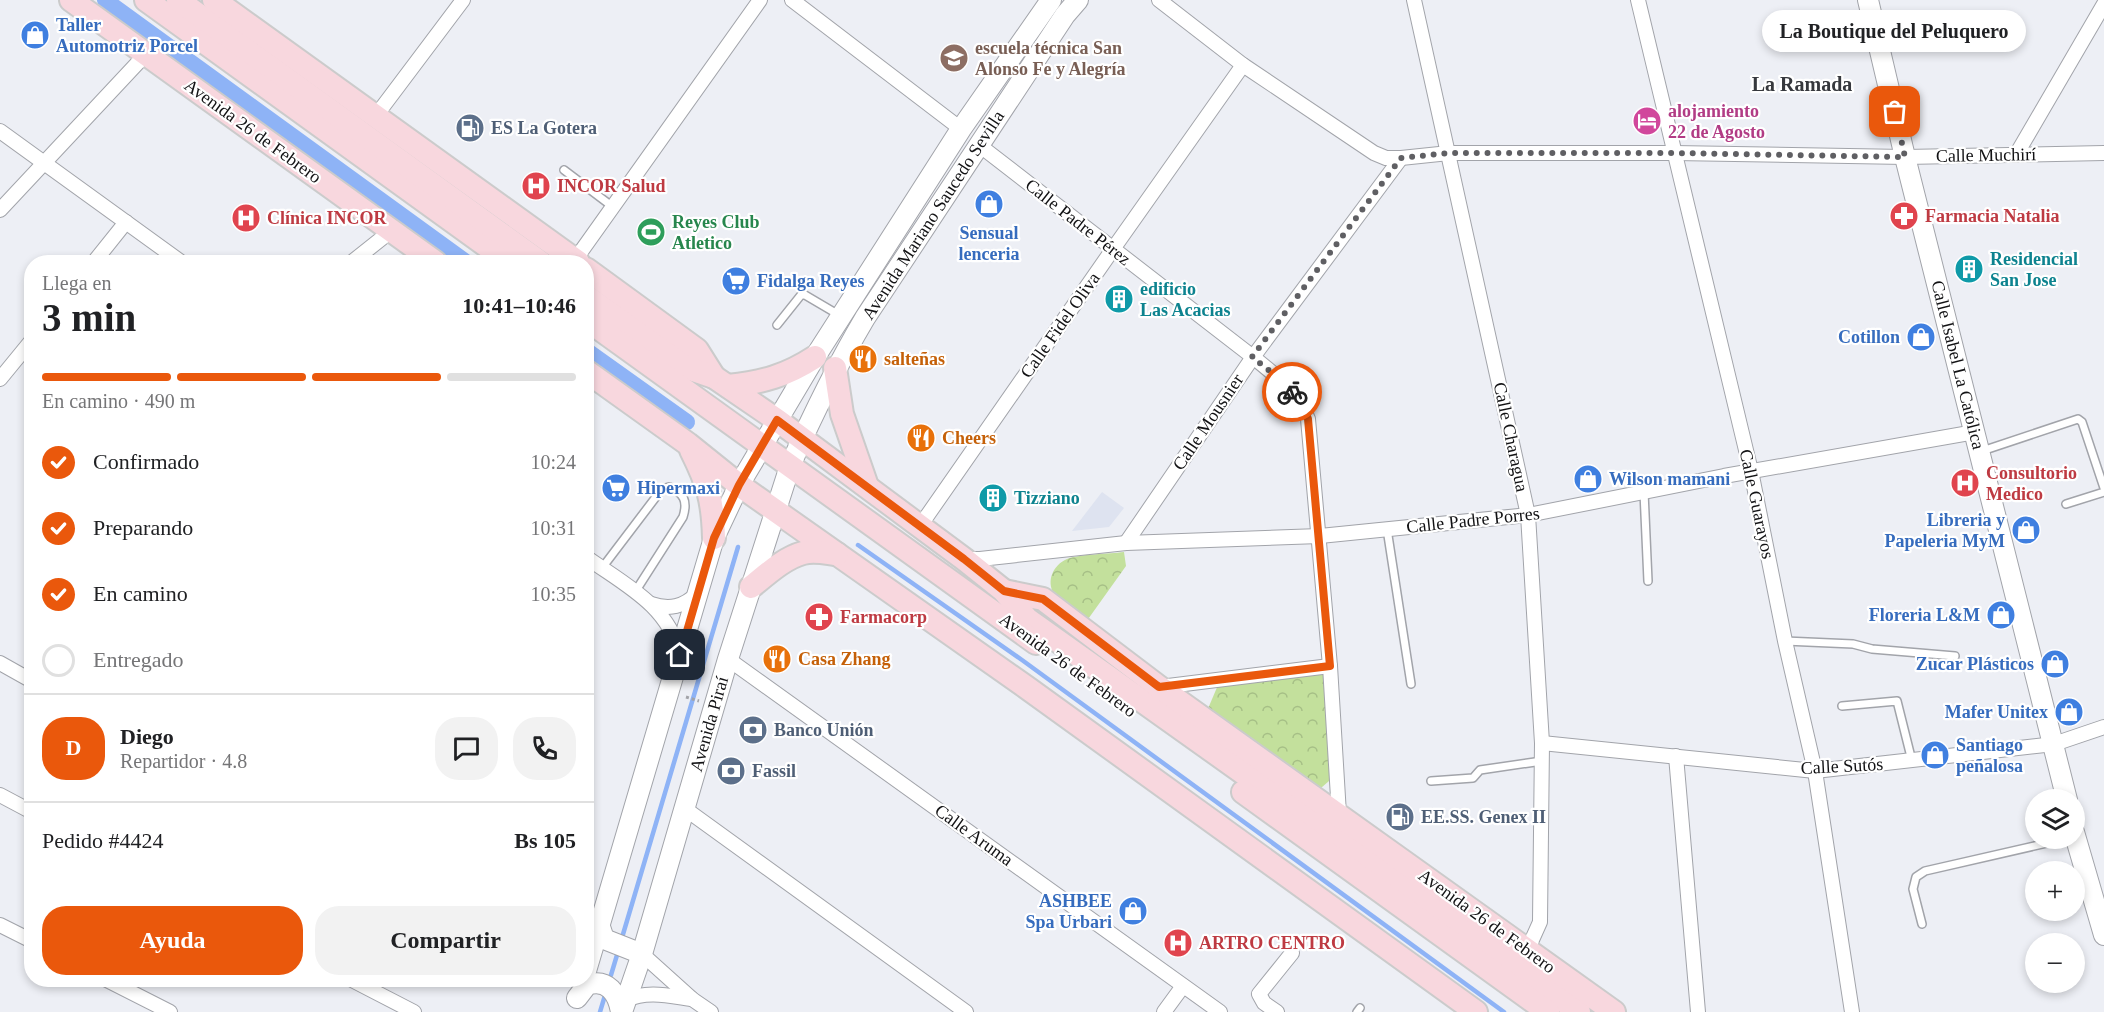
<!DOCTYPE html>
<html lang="es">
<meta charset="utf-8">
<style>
:root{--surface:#fff;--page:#f2f2f2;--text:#202124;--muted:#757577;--line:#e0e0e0;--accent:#ea580c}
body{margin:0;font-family:Georgia,serif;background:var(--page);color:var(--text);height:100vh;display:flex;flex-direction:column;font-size:22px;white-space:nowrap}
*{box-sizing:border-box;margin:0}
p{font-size:20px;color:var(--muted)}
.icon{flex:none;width:33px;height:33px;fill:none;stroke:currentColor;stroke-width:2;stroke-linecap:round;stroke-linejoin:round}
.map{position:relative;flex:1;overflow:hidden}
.details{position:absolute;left:24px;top:255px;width:570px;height:732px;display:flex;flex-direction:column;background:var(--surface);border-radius:24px;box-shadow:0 3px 9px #0003}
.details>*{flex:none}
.fabs{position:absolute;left:2025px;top:789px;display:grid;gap:12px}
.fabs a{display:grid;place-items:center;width:60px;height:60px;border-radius:50%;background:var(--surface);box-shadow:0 3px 9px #0003;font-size:30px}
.pin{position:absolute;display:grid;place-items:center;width:51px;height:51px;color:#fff;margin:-26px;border-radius:12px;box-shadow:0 3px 9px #0006}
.courier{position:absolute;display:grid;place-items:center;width:60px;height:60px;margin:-30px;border:4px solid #ea580c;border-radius:50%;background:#fff;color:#222;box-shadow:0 2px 8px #0007}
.bubble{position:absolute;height:42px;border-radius:21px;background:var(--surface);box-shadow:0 3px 9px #0003;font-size:20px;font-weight:800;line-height:42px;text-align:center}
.headline em{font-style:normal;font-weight:800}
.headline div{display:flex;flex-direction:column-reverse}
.headline{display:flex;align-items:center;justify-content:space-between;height:102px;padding:0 18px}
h1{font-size:39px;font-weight:800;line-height:45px}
.bar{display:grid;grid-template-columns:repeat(4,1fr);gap:9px 6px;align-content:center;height:72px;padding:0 18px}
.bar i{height:8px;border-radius:4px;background:var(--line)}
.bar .selected{background:var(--accent)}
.bar p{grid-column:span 4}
.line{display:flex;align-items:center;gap:15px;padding:0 18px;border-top:2px solid var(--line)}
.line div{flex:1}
.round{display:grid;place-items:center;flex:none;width:63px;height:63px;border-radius:24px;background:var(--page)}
ol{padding:0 18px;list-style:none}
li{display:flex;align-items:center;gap:18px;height:66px}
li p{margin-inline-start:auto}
li .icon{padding:6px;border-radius:50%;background:var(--accent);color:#fff;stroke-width:4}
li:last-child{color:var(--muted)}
li i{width:33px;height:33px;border:3px solid var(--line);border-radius:50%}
.primary-button{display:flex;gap:12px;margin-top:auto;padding:12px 18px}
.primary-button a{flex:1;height:69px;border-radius:24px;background:var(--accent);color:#fff;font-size:24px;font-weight:800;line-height:69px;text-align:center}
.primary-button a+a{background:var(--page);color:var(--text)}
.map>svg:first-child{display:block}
</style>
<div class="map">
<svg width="2104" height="1012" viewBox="0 0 2104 1012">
<defs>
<pattern id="park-crowns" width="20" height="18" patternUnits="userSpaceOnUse" patternTransform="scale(1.5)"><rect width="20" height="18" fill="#c3e09c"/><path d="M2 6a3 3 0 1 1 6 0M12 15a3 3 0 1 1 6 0" fill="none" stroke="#a6bf86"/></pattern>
</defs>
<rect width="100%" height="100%" fill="#edeff5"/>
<!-- built -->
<path fill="#dee3f0" d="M1102,492l22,16 -15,19 -37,4z"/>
<!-- park -->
<g fill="url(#park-crowns)">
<path d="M1124,552l2,14 -40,56c-9,-8 -26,-17 -32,-28 -8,-13 -1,-29 13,-35 13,-5 42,-5 57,-7z"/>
<path d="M1323,672l8,103 -2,6 -8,7 -7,-1 -107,-76 11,-26z"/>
</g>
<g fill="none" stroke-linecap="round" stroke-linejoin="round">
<!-- stream -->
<g stroke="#8eb3f6" stroke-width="4.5">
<path d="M858,545l164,115 482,352"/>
<path d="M621,941l117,-394"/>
<path d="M611,975l6,-20"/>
<path d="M600,1012l6,-20"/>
</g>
<!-- canal -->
<g stroke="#8eb3f6" stroke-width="16">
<path d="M105,0l361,262"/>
<path d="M586,350l101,72"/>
</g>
<!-- lane casing -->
<g stroke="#a2a4aa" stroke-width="10">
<g id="lane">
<path d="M564,170l49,37"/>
<path d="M777,325l24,-30h4l34,20"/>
<path d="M1982,451l96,-32 4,3 22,66"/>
<path d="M1644,492l4,89"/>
<path d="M2066,504l38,-12"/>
<path d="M1387,529l24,155"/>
<path d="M602,568l60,-79 7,-2c15,6 19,14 14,30l-48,75"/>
<path d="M1785,641l68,3 19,5 83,7"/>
<path d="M1842,706l55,-5 15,60"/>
<path d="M1431,781l42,-3 7,-8 62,-9"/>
<path d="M1922,924l-9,-35 3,-12 9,-6 144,-33"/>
<path d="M1357,1012l3,-4"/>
</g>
</g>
<!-- street casing -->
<g stroke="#a2a4aa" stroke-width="16">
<g id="street">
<path d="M792,0l169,129"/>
<path d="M1159,0l84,65 131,88 12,5h15l48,-5h225l231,4 199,-4"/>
<path d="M1414,0l114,515 14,228 -2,179 -13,29"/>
<path d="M1638,0l113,471 34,170 30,130 37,241"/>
<path d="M375,117l88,-117"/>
<path d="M0,131l181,131"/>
<path d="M979,145l274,212c22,18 44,34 55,62l22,247 9,148"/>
<path d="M2016,155l88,-151"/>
<path d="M0,210l146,-156"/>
<path d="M575,260l185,-260"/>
<path d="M94,262l32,-40"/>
<path d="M352,262l39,-31"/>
<path d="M0,379l32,-39"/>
<path d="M920,526l193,-277 130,-184"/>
<path d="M1126,543l127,-186 148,-199"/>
<path d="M586,557c39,28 82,48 94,97"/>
<path d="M964,559h16l146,-16 194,-7 208,-21 196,-39 251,-44"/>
<path d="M651,604c19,6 32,3 47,-11"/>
<path d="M728,659l492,353"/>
<path d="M0,663l32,18"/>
<path d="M1160,687l170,-21"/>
<path d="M1542,743l273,28 239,-27 50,-17"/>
<path d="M1676,756l22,256"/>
<path d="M0,795l32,17"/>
<path d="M684,808l282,204"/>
<path d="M0,925l32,16"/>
<path d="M642,954l50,45 19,13"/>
<path d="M107,980l63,32"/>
<path d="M352,980l62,32"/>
<path d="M626,1000c21,-10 44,-4 66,-1"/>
<path d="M1164,1012l19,-26"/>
<path d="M1277,1012l-13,-9 -5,-9 33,-41"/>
</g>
</g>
<!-- secondary casing -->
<g stroke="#a2a4aa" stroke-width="22">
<g id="secondary">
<path d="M1868,0l37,157 162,643"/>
<path d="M2074,832l30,103"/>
<path d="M600,927l4,12 38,15"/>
<path d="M586,971l128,-433 25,-53 76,-128 146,-228 90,-129"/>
<path d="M577,998l10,-13c21,-7 31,9 34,27"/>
<path d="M622,1012l20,-58 86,-295 62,-193c23,-52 46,-99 75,-148l200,-303 13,-15"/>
</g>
</g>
<!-- primary casing -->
<g stroke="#cbcbcb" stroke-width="26">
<g id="primary">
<path d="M71,0l364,262"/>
<path d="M146,0l363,262"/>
<path d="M178,0l362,262"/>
<path d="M214,0l364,262"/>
<path d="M586,269l111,81 17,27"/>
<path d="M586,296l99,71 29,10 63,43 187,139 40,32 23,28 552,393"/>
<path d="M586,319l450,324"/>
<path d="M835,368l7,46 25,72"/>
<path d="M586,371l102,73 51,41 287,202 450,325"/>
<path d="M728,386c35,-4 58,-10 87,-29"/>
<path d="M691,450c17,34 22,50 23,88"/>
<path d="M751,587c15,-12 33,-29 52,-34 11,-3 23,0 34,1"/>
<path d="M1004,591l39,8 116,88 455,325"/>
<path d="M1243,792l305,220"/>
</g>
</g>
<!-- path -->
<path stroke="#a2a3a8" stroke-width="3" stroke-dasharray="3 3" stroke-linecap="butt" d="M686,697l13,4"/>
<!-- lane -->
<use href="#lane" stroke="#fff" stroke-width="7"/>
<!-- street -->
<use href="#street" stroke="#fff" stroke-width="14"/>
<!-- secondary -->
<use href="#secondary" stroke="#fff" stroke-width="20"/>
<!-- primary -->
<use href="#primary" stroke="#f8d7de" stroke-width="22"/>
</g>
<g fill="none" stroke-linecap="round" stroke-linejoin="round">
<!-- done -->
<path stroke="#5f5f63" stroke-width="6" stroke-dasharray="0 10.8" d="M1292,392l-7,-9 -33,-26 149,-199 48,-5h225l231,4 -10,-45"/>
<!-- route -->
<path stroke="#ea580c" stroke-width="8" d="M680,655l34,-117 25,-53 38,-65 187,139 40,32 39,8 116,88 171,-21 -22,-247 -6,-15 -10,-12"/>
</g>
<!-- icons -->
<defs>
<g id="shop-disc" transform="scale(1.5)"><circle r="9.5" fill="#3f7fe0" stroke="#fff"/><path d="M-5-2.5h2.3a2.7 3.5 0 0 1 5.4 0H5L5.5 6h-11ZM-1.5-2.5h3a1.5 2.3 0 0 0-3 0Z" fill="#fff"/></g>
<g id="school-disc" transform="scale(1.5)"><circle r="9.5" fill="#8d6e63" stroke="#fff"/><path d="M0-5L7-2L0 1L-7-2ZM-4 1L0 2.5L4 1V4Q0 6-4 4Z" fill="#fff"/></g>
<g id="hotel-disc" transform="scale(1.5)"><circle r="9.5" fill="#d1479c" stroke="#fff"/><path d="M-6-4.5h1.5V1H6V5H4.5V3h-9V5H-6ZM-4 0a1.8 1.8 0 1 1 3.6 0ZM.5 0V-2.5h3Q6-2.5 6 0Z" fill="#fff"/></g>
<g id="fuel-disc" transform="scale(1.5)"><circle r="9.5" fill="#5c6f8a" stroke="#fff"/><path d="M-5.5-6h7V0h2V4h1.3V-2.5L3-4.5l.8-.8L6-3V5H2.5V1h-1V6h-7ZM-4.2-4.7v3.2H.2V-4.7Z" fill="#fff"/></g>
<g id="hospital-disc" transform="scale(1.5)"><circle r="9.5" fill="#e0444e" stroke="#fff"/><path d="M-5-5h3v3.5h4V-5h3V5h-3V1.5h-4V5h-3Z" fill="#fff"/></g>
<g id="pharmacy-disc" transform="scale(1.5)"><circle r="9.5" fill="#e0444e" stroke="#fff"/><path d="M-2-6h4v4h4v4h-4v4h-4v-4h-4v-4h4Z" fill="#fff"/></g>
<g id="stadium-disc" transform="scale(1.5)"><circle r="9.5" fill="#2e9e5b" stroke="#fff"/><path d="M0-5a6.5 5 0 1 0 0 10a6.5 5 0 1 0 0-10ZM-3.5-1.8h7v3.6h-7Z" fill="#fff"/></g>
<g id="building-disc" transform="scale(1.5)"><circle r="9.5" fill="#0f9aa8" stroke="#fff"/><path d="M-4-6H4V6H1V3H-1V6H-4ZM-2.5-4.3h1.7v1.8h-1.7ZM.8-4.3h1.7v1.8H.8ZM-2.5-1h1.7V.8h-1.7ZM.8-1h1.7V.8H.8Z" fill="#fff"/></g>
<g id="supermarket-disc" transform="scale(1.5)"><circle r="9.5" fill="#3f7fe0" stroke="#fff"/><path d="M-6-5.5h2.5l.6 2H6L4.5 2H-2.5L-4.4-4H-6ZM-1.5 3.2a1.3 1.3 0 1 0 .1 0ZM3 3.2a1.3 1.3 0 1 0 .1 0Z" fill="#fff"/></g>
<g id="restaurant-disc" transform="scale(1.5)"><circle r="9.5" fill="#e8710a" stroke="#fff"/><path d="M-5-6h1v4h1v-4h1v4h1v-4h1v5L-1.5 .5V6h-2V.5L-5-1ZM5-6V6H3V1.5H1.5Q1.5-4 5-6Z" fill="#fff"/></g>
<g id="bank-disc" transform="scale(1.5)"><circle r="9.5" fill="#5c6f8a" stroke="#fff"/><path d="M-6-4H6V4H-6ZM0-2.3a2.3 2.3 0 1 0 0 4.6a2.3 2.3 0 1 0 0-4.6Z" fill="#fff"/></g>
</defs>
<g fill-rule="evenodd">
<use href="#shop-disc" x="35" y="35"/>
<use href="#school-disc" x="954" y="58"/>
<use href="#hotel-disc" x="1647" y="121"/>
<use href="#fuel-disc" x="470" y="128"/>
<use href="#hospital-disc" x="536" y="186"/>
<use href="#shop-disc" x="989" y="204"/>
<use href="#pharmacy-disc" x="1904" y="216"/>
<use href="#hospital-disc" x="246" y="218"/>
<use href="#stadium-disc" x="651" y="232"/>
<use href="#building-disc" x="1969" y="269"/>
<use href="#supermarket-disc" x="736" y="281"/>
<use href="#building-disc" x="1119" y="299"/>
<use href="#shop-disc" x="1921" y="337"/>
<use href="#restaurant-disc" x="863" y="359"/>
<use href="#restaurant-disc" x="921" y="438"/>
<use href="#shop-disc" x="1588" y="479"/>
<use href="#hospital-disc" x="1965" y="483"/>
<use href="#supermarket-disc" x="616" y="488"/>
<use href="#building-disc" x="993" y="498"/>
<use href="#shop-disc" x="2026" y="530"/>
<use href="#shop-disc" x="2001" y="615"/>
<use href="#pharmacy-disc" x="819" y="617"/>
<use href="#restaurant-disc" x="777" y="659"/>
<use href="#shop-disc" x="2055" y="664"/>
<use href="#shop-disc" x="2069" y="712"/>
<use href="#bank-disc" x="753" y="730"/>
<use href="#shop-disc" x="1935" y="755"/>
<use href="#bank-disc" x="731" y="771"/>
<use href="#fuel-disc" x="1400" y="817"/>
<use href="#shop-disc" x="1133" y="911"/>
<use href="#hospital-disc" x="1178" y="943"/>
</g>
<g text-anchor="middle" stroke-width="4.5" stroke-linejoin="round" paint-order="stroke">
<!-- shop labels -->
<g font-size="18" font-weight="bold" fill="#366cbe" stroke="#fff" text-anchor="end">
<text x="56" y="31" text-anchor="start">Taller<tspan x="56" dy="21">Automotriz Porcel</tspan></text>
<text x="989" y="239" text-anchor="middle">Sensual<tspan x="989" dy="21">lenceria</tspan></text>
<text x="757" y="287" text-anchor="start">Fidalga Reyes</text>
<text x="1900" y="343">Cotillon</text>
<text x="1609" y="485" text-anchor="start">Wilson mamani</text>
<text x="637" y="494" text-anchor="start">Hipermaxi</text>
<text x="2005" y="526">Libreria y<tspan x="2005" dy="21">Papeleria MyM</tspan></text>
<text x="1980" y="621">Floreria L&amp;M</text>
<text x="2034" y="670">Zucar Plásticos</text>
<text x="2048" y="718">Mafer Unitex</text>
<text x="1956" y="751" text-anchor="start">Santiago<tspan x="1956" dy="21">peñalosa</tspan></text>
<text x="1112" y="907">ASHBEE<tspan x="1112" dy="21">Spa Urbari</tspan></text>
</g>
<!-- education labels -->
<g font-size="18" font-weight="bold" fill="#785e54" stroke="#fff" text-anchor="start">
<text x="975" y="54">escuela técnica San<tspan x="975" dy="21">Alonso Fe y Alegría</tspan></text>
</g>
<!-- hotel labels -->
<g font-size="18" font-weight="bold" fill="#b23c85" stroke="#fff" text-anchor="start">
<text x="1668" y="117">alojamiento<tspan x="1668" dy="21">22 de Agosto</tspan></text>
</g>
<!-- service labels -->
<g font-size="18" font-weight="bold" fill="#4e5e75" stroke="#fff" text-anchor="start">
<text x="491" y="134">ES La Gotera</text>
<text x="774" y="736">Banco Unión</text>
<text x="752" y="777">Fassil</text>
<text x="1421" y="823">EE.SS. Genex II</text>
</g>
<!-- street labels -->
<g font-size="18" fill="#121214" stroke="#fff">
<text transform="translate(253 131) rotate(36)" y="6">Avenida 26 de Febrero</text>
<text transform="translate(1986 155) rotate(-1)" y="6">Calle Muchirí</text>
<text transform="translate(933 215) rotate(-57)" y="6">Avenida Mariano Saucedo Sevilla</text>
<text transform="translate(1078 222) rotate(38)" y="6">Calle Padre Pérez</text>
<text transform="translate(1060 325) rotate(-55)" y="6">Calle Fidel Oliva</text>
<text transform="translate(1958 365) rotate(76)" y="6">Calle Isabel La Católica</text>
<text transform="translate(1208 422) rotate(-56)" y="6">Calle Mousnier</text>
<text transform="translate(1511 437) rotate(78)" y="6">Calle Charagua</text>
<text transform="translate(1757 504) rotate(78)" y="6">Calle Guarayos</text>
<text transform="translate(1473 520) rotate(-6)" y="6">Calle Padre Porres</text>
<text transform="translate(1068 665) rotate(36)" y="6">Avenida 26 de Febrero</text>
<text transform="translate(709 724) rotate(-74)" y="6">Avenida Piraí</text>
<text transform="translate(1842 766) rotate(-3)" y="6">Calle Sutós</text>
<text transform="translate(974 835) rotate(36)" y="6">Calle Aruma</text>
<text transform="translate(1487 921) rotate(36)" y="6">Avenida 26 de Febrero</text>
</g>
<!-- health labels -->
<g font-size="18" font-weight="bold" fill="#be3a42" stroke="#fff" text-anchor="start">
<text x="557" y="192">INCOR Salud</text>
<text x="1925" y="222">Farmacia Natalia</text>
<text x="267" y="224">Clínica INCOR</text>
<text x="1986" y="479">Consultorio<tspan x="1986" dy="21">Medico</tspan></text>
<text x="840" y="623">Farmacorp</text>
<text x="1199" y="949">ARTRO CENTRO</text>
</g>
<!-- leisure labels -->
<g font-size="18" font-weight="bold" fill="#27864d" stroke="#fff" text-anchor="start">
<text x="672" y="228">Reyes Club<tspan x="672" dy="21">Atletico</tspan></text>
</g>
<!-- culture labels -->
<g font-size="18" font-weight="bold" fill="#0d838f" stroke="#fff" text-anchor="start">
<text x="1990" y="265">Residencial<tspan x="1990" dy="21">San Jose</tspan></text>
<text x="1140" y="295">edificio<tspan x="1140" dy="21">Las Acacias</tspan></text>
<text x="1014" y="504">Tizziano</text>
</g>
<!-- food labels -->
<g font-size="18" font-weight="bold" fill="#c56008" stroke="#fff" text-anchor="start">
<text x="884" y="365">salteñas</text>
<text x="942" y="444">Cheers</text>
<text x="798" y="665">Casa Zhang</text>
</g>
<!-- neighbourhood labels -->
<g font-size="20" font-weight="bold" fill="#36383d" stroke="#fff">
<text x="1802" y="91">La Ramada</text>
</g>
</g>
</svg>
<div class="fabs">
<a><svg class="icon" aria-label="layers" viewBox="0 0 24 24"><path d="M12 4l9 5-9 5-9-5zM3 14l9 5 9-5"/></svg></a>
<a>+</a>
<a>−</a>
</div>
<div class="pin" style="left:1895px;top:112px;background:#ea580c"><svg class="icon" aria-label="bag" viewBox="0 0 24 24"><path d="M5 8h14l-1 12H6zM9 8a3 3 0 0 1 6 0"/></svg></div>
<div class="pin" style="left:680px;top:655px;background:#1f2937"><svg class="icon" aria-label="home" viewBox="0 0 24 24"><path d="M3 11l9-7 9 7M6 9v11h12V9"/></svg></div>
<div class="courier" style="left:1292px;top:392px"><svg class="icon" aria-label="bike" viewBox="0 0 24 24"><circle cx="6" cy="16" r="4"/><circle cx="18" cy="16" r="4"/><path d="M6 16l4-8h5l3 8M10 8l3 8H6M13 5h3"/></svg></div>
<div class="bubble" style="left:1762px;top:10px;width:264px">La Boutique del Peluquero</div>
<section class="details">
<div class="headline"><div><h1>3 min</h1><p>Llega en</p></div><em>10:41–10:46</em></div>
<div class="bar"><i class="selected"></i><i class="selected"></i><i class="selected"></i><i></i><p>En camino · 490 m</p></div>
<ol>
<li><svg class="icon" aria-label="check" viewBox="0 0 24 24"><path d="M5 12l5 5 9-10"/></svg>Confirmado<p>10:24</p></li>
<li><svg class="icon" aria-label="check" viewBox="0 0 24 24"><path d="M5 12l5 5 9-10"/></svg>Preparando<p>10:31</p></li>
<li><svg class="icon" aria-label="check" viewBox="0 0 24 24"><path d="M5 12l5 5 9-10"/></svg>En camino<p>10:35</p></li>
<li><i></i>Entregado</li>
</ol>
<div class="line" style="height:108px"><b class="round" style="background:var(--accent);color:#fff">D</b><div><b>Diego</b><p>Repartidor · 4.8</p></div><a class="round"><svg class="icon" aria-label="chat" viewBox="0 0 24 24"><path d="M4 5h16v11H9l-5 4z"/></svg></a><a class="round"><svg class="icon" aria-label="phone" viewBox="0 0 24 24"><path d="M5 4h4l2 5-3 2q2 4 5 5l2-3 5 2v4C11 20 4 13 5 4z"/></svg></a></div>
<div class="line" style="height:78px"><div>Pedido #4424</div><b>Bs 105</b></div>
<div class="primary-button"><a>Ayuda</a><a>Compartir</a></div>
</section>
</div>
